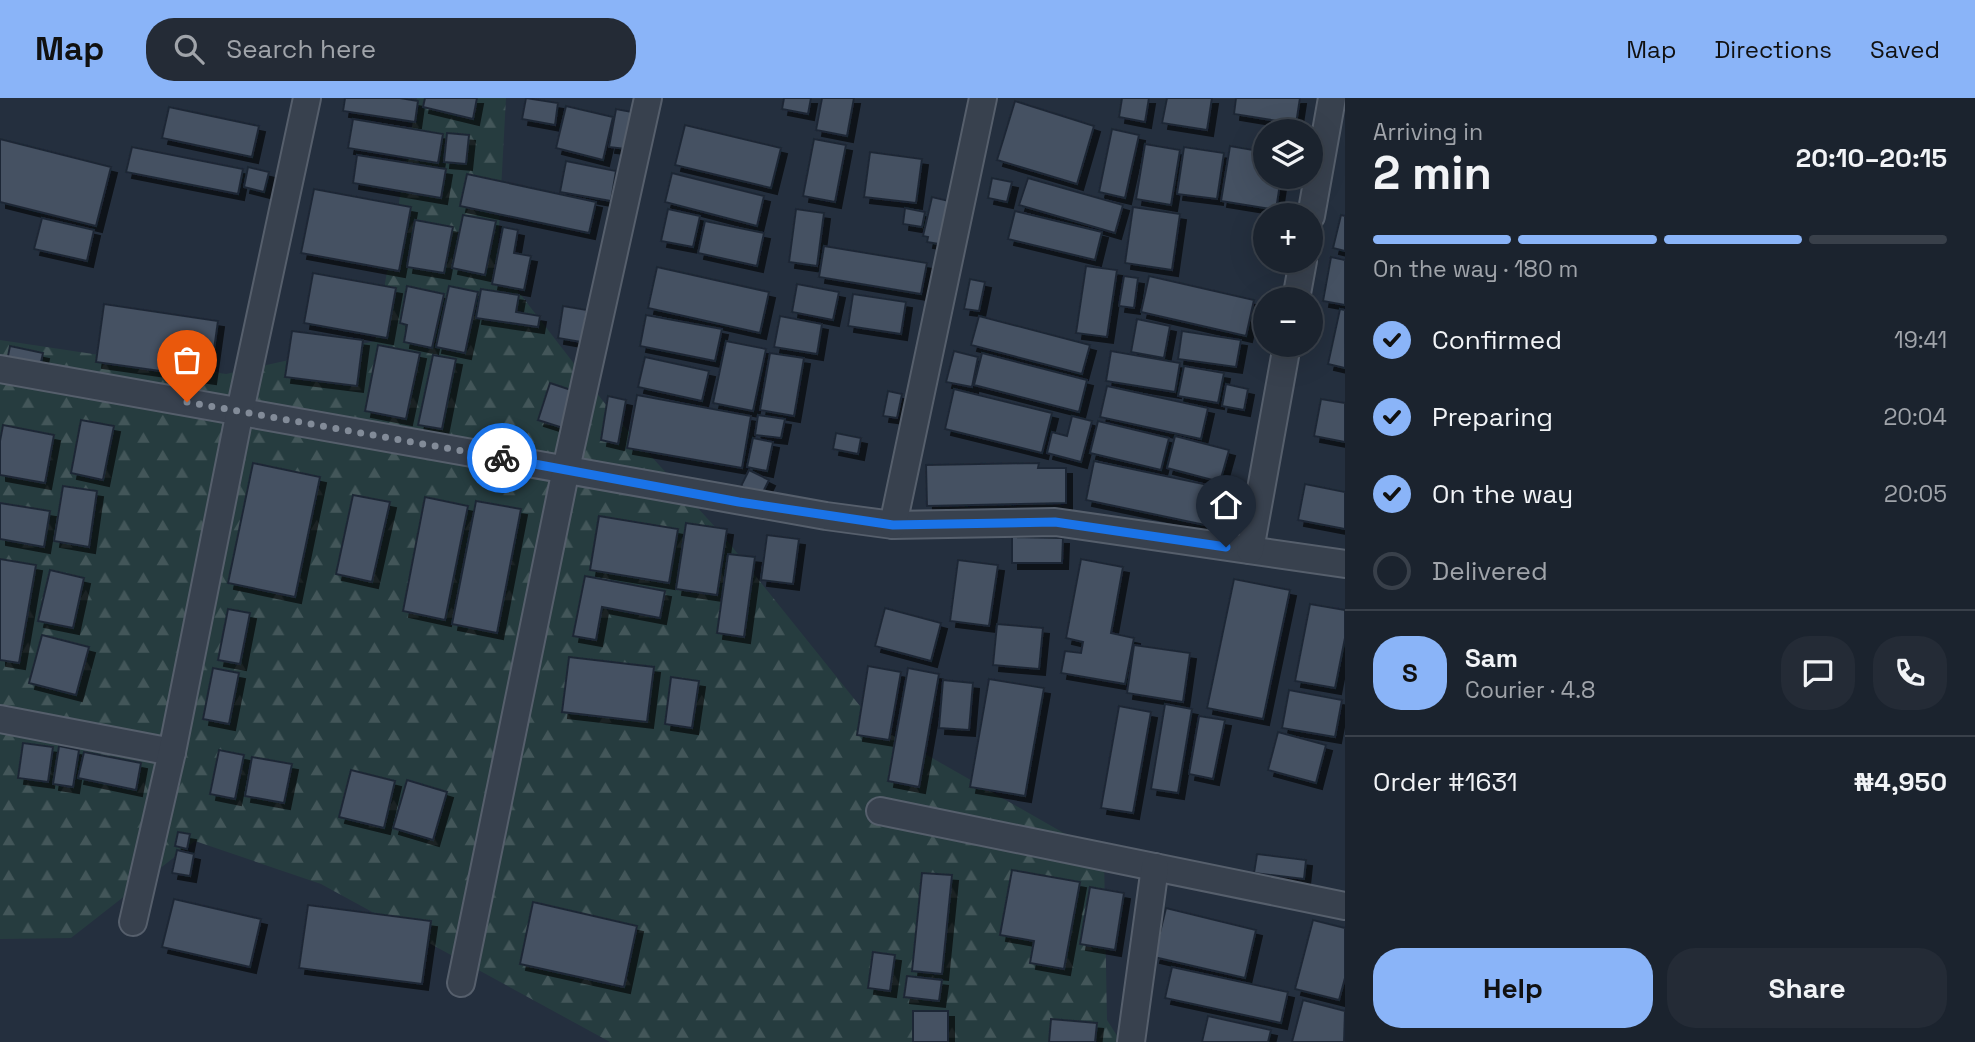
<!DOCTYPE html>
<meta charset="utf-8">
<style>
:root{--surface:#1b232e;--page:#242b36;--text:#f1f3f6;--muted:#a0a4aa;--line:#39404a;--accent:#8ab4f8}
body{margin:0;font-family:"Space Grotesk",sans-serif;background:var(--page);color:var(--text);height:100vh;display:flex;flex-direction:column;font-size:26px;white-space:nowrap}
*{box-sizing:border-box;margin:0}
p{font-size:23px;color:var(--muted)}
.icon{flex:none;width:38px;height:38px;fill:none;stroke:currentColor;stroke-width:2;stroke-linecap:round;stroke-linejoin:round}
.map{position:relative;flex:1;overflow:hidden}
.details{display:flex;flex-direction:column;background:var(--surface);width:630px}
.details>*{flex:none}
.controls{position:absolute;left:1253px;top:21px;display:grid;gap:14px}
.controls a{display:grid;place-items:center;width:70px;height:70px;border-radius:50%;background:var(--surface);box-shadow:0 7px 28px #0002,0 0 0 2px var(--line);font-size:35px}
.pin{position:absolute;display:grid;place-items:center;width:60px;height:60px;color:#fff;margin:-72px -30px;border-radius:50% 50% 50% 0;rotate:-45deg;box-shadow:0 0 7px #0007}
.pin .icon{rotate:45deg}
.courier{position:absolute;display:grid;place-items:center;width:70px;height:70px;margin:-35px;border:5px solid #1a73e8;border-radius:50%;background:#fff;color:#222;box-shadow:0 2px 9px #0007}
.head em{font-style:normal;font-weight:700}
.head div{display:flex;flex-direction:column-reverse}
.head{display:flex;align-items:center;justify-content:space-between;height:119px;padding:0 28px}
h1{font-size:46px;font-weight:700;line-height:52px}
.bar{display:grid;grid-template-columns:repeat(4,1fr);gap:10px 7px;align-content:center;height:84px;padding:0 28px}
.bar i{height:9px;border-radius:5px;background:var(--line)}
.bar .current{background:var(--accent)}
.bar p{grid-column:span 4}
.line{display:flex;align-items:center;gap:18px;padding:0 28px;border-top:2px solid var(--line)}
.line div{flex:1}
.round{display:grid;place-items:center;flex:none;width:74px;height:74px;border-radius:28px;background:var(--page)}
ol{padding:0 28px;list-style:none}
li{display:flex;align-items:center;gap:21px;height:77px}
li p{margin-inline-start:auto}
li .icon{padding:7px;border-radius:50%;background:var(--accent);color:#111;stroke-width:4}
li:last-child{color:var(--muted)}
li i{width:38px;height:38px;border:4px solid var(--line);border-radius:50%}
.primary-button{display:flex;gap:14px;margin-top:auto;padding:14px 28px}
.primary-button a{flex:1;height:80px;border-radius:28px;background:var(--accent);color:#111;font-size:28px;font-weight:700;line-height:80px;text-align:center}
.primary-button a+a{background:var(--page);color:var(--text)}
header{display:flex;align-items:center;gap:42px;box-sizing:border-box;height:98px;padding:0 35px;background:var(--accent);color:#111}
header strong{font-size:33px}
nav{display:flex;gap:38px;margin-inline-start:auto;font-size:24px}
.search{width:490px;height:63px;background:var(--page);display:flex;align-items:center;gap:18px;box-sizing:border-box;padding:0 24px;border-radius:28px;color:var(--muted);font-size:26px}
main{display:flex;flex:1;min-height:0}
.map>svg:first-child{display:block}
</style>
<header>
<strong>Map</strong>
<div class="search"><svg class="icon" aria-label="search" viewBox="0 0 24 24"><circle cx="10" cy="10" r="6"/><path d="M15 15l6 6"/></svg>Search here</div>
<nav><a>Map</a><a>Directions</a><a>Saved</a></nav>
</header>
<main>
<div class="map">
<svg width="1345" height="944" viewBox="0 0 1345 944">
<defs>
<pattern id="forest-firs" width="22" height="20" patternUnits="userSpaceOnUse" patternTransform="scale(1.75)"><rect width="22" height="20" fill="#263c3f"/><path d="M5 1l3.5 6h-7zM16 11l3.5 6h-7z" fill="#435659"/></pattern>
<filter id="shadow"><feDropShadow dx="6" dy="6" stdDeviation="0" flood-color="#0009"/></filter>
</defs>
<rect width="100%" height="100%" fill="#242f3e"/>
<!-- forest -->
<path fill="url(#forest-firs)" d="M417,0h89l-9,166 116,150 112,124 151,188 228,130 3,164 14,22h-511l-289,-158 -126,-43 -124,97 -71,1v-599l226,34 149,-33z"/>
<!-- building -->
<g fill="#455162" stroke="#1f2835" stroke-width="2" filter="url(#shadow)">
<path d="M345,0h55l18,3 -3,21 -72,-11z"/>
<path d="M425,0h52l-4,21 -50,-12z"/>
<path d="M526,0l32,5 -3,22 -33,-6z"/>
<path d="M784,0h27l-3,16 -26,-5z"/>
<path d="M822,0h32l-7,38 -31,-6z"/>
<path d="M1122,0h27l-4,24 -26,-5z"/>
<path d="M1167,0h45l-5,32 -45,-7z"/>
<path d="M1236,0h64l-4,26 -62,-10z"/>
<path d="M1015,3l79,25 -17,58 -80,-24z"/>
<path d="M566,8l47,11 -10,43 -47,-12z"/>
<path d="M169,9l90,19 -7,31 -90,-19z"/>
<path d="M616,11l16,3 -6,37 -17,-2z"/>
<path d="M353,21l90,15 -5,29 -90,-15z"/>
<path d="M685,27l96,23 -10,40 -96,-23z"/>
<path d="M1112,31l27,6 -14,63 -26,-6z"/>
<path d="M447,35l22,2 -3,29 -22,-2z"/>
<path d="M0,41l111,28 -15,59 -96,-24z"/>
<path d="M814,41l32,6 -11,57 -32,-6z"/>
<path d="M1145,46l35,6 -9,55 -35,-6z"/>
<path d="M1230,48l35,6v25h16l-5,33 -55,-9z"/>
<path d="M132,49l111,22 -5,25 -112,-22z"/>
<path d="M1184,49l40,6 -7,46 -40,-5z"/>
<path d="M870,54l52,7 -6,44 -52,-6z"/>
<path d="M357,57l89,14 -5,29 -88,-15z"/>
<path d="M566,63l50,10 -5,30 -51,-9z"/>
<path d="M248,69l21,5 -5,20 -20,-5z"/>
<path d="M672,75l92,23 -7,30 -92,-24z"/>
<path d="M467,76l129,28 -7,31 -129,-27z"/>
<path d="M992,80l20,4 -5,20 -19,-4z"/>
<path d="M1028,80l95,27 -8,28 -96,-28z"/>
<path d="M314,91l97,18 -12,64 -98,-18z"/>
<path d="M932,99l17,4 -10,43 -12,-2 1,-5 -5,-1z"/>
<path d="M1133,109l47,7 -8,56 -47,-7z"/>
<path d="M905,110l20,4 -3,15 -19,-3z"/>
<path d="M668,111l32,7 -7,31 -32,-6z"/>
<path d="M796,111l28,4 -7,53 -28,-4z"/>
<path d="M1015,113l87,21 -7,28 -87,-21z"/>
<path d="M463,117l33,6 -11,54 -33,-7z"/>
<path d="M1341,117l4,1v35l-12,-3z"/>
<path d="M42,120l52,12 -7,31 -53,-12z"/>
<path d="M415,122l38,7 -9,46 -37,-6z"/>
<path d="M705,123l59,12 -7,33 -59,-13z"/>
<path d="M503,129l15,3 -4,23 17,3 -7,34 -32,-6z"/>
<path d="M824,148l103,17 -6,31 -102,-17z"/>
<path d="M1331,159l14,3v45l-22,-4z"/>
<path d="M1086,168l31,4 -10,67 -31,-4z"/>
<path d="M657,169l112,25 -9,41 -112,-25z"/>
<path d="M313,175l83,15 -9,50 -83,-15z"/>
<path d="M1124,178l14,2 -4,30 -15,-2z"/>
<path d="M1149,178l105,24 -8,36 -105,-24z"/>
<path d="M970,181l15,3 -6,29 -15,-2z"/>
<path d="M797,186l42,8 -6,28 -41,-8z"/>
<path d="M407,188l37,8 -12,54 -28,-6 3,-17 -7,-2z"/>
<path d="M449,188l29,6 -13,61 -29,-6z"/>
<path d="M481,191l38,6 -3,17 24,4 -2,11 -62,-9z"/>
<path d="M853,196l53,8 -5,32 -53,-8z"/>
<path d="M104,206l114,17 -8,57 -114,-16z"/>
<path d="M563,208l24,4 -6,32 -23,-4z"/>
<path d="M1340,211l5,1v58l-17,-4z"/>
<path d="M646,217l76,14 -7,32 -75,-15z"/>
<path d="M780,218l42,8 -5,30 -43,-7z"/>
<path d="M979,218l111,29 -8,29 -111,-29z"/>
<path d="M1137,221l33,7 -6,32 -33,-6z"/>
<path d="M292,233l71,9 -6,46 -72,-9z"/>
<path d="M1182,233l59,9 -5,27 -58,-8z"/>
<path d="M726,243l40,8 -13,62 -40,-8z"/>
<path d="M378,247l42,8 -14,66 -41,-8z"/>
<path d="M10,248l33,7 -3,14 -33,-6z"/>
<path d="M954,253l24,6 -6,30 -26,-5z"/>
<path d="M1111,253l69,12 -5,29 -69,-11z"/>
<path d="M770,255l34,5 -10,58 -34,-6z"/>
<path d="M982,255l105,27 -8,32 -105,-27z"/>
<path d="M433,257l23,4 -14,70 -24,-4z"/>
<path d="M645,259l64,14 -7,30 -64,-14z"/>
<path d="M1184,268l40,7 -6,30 -40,-7z"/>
<path d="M550,285l24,8 -11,37 -25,-8z"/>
<path d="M1226,286l22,5 -4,21 -22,-4z"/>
<path d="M1107,288l101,22 -7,31 -101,-22z"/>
<path d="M954,291l98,24 -10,40 -97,-24z"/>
<path d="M888,293l14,3 -5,24 -14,-2z"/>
<path d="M637,297l114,21 -9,52 -115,-20z"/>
<path d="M608,298l18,4 -8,44 -17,-4z"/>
<path d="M1321,301l24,4v39l-31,-6z"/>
<path d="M758,317l27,4 -4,19 -26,-3z"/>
<path d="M1072,318l20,5 -11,41 -34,-9 5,-21 15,4z"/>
<path d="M81,322l33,6 -11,54 -32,-7z"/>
<path d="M1098,323l71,17 -8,32 -71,-17z"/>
<path d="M3,327l51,10 -9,48 -45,-8v-34z"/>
<path d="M836,335l25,5 -3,16 -25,-5z"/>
<path d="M1175,338l54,14 -9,32 -53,-14z"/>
<path d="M753,340l20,4 -6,29 -20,-4z"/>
<path d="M1094,363l119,25 -8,39 -119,-25z"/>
<path d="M253,365l67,14 -25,120 -67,-14z"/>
<path d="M1039,365l-1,5h28v35l-139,3 -1,-41z"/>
<path d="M749,372l20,10 -8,16 -20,-10z"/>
<path d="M1305,386l40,8v37l-47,-9z"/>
<path d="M63,388l34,5 -8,56 -35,-6z"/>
<path d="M353,397l37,7 -18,80 -36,-8z"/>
<path d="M425,399l43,9 -23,114 -42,-9z"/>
<path d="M476,403l45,8 -24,124 -45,-9z"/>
<path d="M0,405l50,8 -6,36 -44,-8z"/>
<path d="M599,418l79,13 -9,54 -79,-13z"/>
<path d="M686,425l41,6 -10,66 -41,-6z"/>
<path d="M767,437l32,4 -6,45 -32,-4z"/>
<path d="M1012,439l51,1 -1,25h-50z"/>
<path d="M728,456l27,3 -11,80 -27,-4z"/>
<path d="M0,461l36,6 -17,98 -19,-3z"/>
<path d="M1081,461l42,8 -12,66 23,5 -9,46 -64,-11 4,-22 16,2 2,-11 -17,-4z"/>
<path d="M958,462l40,5 -9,61 -39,-5z"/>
<path d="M50,472l34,8 -11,50 -35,-7z"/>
<path d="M585,478l80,15 -5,27 -58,-11 -6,33 -23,-4z"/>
<path d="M1234,481l56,11 -27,129 -56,-11z"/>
<path d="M1310,506l35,6v28l-10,50 -40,-7z"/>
<path d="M885,510l56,15 -10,38 -56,-15z"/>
<path d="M228,511l22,4 -10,51 -22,-4z"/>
<path d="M997,526l46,4 -4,41 -46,-4z"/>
<path d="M42,537l47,12 -13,48 -47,-12z"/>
<path d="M1134,547l56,8 -7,49 -56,-9z"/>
<path d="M569,559l85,10 -7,55 -85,-10z"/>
<path d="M868,568l33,6 -12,68 -32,-5z"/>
<path d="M213,570l26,5 -10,51 -26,-5z"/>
<path d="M908,570l31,6 -20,113 -31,-6z"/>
<path d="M671,579l28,4 -7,47 -27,-4z"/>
<path d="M989,581l55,9 -19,108 -55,-9z"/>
<path d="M943,582l30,3 -4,47 -30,-2z"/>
<path d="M1289,592l53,10 -7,37 -53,-9z"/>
<path d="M1165,606l27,5 -14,84 -27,-4z"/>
<path d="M1119,608l32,6 -18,101 -32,-5z"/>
<path d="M1199,618l26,4 -12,59 -24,-5z"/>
<path d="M1278,634l48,13 -10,38 -48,-13z"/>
<path d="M23,645l30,4 -5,35 -30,-4z"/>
<path d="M59,648l20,4 -6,37 -20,-3z"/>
<path d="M219,652l25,5 -9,44 -25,-5z"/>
<path d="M84,654l57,11 -5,27 -58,-12z"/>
<path d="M252,659l40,7 -8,39 -39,-7z"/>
<path d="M351,672l44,11 -11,47 -45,-11z"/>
<path d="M407,682l40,12 -14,48 -40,-12z"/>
<path d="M178,734l12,2 -3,15 -12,-3z"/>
<path d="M177,752l17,4 -4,22 -18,-3z"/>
<path d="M1257,756l49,6 -2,19 -50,-6z"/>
<path d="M1012,772l68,12 -16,87 -34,-6 4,-22 -34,-6z"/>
<path d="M922,775l30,2 -10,99 -30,-3z"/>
<path d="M1090,789l34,6 -9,57 -35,-6z"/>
<path d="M174,801l87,20 -11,48 -88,-20z"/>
<path d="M533,804l104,24 -13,61 -104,-23z"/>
<path d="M308,807l123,16 -9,63 -123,-16z"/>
<path d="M1166,810l90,22 -11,48 -91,-21z"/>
<path d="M1313,822l32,8v50l-6,22 -44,-11z"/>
<path d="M873,854l22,3 -5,36 -22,-3z"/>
<path d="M1172,869l116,25 -7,31 -116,-25z"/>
<path d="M907,878l35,4 -3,21 -35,-4z"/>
<path d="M1303,902l42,11 -1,31h-52z"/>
<rect x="913" y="913" width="35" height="31"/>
<path d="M1208,918l63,14 -3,12h-66z"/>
<path d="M1051,921l46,4 -2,19h-46z"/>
</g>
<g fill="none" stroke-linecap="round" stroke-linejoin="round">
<!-- street casing -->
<g stroke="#565f6c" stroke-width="30">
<g id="street">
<path d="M1311,118l21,-118"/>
<path d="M1296,201l7,-38"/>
<path d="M0,271l826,147 67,9 162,-3 290,42"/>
<path d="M893,427l90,-427"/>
<path d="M1250,452l37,-205"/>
<path d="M0,621l172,33"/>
<path d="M880,713l465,95"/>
<path d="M133,824l39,-170 68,-341 67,-313"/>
<path d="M461,885l105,-514 82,-371"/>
<path d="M1131,944l24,-175"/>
</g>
</g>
<!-- street -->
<use href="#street" stroke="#38414e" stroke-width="26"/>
</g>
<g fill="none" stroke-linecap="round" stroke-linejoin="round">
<!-- done -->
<path stroke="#828b98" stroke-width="7" stroke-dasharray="0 12.6" d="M187,304l315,56"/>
<!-- route -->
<path stroke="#1a73e8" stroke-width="9" d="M502,360l237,44 154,23 162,-3 171,25"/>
</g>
</svg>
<div class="controls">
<a><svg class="icon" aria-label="layers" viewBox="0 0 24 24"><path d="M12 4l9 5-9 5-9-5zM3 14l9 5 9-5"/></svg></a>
<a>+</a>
<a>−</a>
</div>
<div class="pin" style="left:187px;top:304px;background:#ea580c"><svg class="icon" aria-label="bag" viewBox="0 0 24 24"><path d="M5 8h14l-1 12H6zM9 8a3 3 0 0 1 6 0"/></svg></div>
<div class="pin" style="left:1226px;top:449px;background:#1f2937"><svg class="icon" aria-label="home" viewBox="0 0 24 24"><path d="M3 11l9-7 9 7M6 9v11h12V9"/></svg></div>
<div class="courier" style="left:502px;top:360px"><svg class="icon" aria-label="bike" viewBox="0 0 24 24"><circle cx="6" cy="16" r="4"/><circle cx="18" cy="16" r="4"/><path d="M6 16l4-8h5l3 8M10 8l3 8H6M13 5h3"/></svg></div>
</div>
<section class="details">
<div class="head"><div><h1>2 min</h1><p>Arriving in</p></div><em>20:10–20:15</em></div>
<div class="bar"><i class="current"></i><i class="current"></i><i class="current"></i><i></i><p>On the way · 180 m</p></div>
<ol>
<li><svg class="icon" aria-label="check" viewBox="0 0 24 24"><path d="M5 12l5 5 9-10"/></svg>Confirmed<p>19:41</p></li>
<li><svg class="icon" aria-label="check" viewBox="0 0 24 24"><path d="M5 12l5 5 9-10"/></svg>Preparing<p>20:04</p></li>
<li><svg class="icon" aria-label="check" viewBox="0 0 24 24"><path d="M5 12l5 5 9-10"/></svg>On the way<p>20:05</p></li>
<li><i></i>Delivered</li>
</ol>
<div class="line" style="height:126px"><b class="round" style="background:var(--accent);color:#111">S</b><div><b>Sam</b><p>Courier · 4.8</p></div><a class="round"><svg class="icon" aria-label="chat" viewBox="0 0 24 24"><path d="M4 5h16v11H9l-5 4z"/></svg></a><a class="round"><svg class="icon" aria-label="phone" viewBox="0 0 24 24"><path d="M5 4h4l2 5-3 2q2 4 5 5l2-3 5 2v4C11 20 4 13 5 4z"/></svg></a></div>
<div class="line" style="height:91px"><div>Order #1631</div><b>₦4,950</b></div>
<div class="primary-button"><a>Help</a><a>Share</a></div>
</section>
</main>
